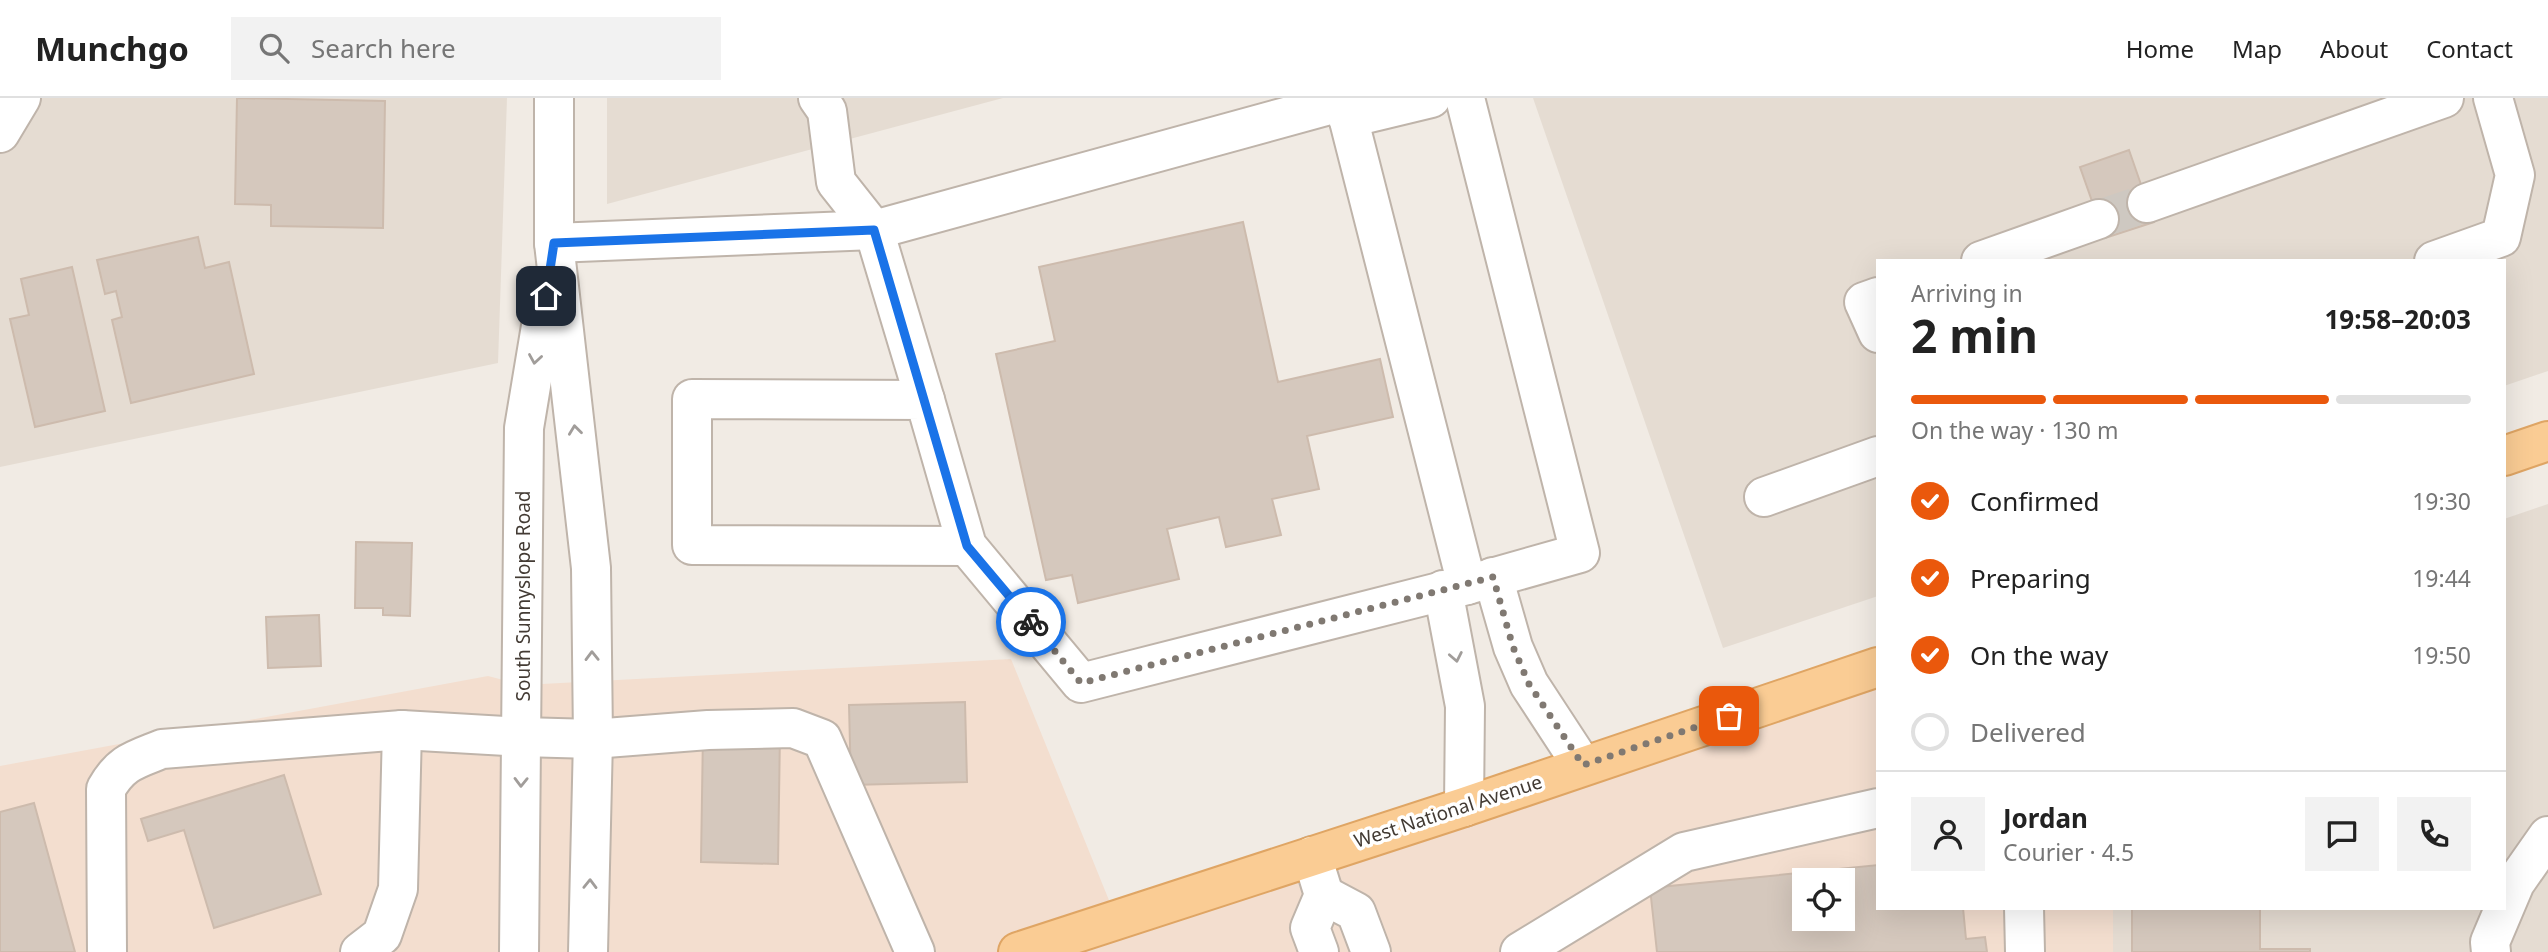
<!DOCTYPE html>
<meta charset="utf-8">
<style>
:root{--surface:#fff;--page:#f2f2f2;--text:#222;--muted:#767676;--line:#e0e0e0;--accent:#ea580c}
body{margin:0;font-family:"Noto Sans",sans-serif;background:var(--page);color:var(--text);height:100vh;display:flex;flex-direction:column;font-size:26px;white-space:nowrap}
*{box-sizing:border-box;margin:0}
p{font-size:23px;color:var(--muted)}
.icon{flex:none;width:38px;height:38px;fill:none;stroke:currentColor;stroke-width:2;stroke-linecap:round;stroke-linejoin:round}
.map{position:relative;flex:1;overflow:hidden}
.panel{position:absolute;left:1876px;top:161px;width:630px;height:651px;display:flex;flex-direction:column;background:var(--surface);border-radius:0px;box-shadow:0 7px 28px #0002}
.panel>*{flex:none}
.controls{position:absolute;left:1792px;top:770px;display:grid;gap:14px}
.controls a{display:grid;place-items:center;width:63px;height:63px;border-radius:0px;background:var(--surface);box-shadow:0 7px 28px #0002;font-size:35px}
.pin{position:absolute;display:grid;place-items:center;width:60px;height:60px;color:#fff;margin:-30px;border-radius:14px;box-shadow:0 4px 10px #0006}
.courier{position:absolute;display:grid;place-items:center;width:70px;height:70px;margin:-35px;border:5px solid #1a73e8;border-radius:50%;background:#fff;color:#222;box-shadow:0 2px 9px #0007}
.summary em{font-style:normal;font-weight:700}
.summary div{display:flex;flex-direction:column-reverse}
.summary{display:flex;align-items:center;justify-content:space-between;height:119px;padding:0 35px}
h1{font-size:46px;font-weight:700;line-height:52px}
.bar{display:grid;grid-template-columns:repeat(4,1fr);gap:10px 7px;align-content:center;height:84px;padding:0 35px}
.bar i{height:9px;border-radius:5px;background:var(--line)}
.bar .active{background:var(--accent)}
.bar p{grid-column:span 4}
.line{display:flex;align-items:center;gap:18px;padding:0 35px;border-top:2px solid var(--line)}
.line div{flex:1}
.round{display:grid;place-items:center;flex:none;width:74px;height:74px;border-radius:0px;background:var(--page)}
ol{padding:0 35px;list-style:none}
li{display:flex;align-items:center;gap:21px;height:77px}
li p{margin-inline-start:auto}
li .icon{padding:7px;border-radius:50%;background:var(--accent);color:#fff;stroke-width:4}
li:last-child{color:var(--muted)}
li i{width:38px;height:38px;border:4px solid var(--line);border-radius:50%}
header{display:flex;align-items:center;gap:42px;box-sizing:border-box;height:98px;padding:0 35px;background:var(--surface);border-bottom:2px solid var(--line)}
header strong{font-size:33px}
nav{display:flex;gap:38px;margin-inline-start:auto;font-size:24px}
.search{width:490px;height:63px;background:var(--page);display:flex;align-items:center;gap:18px;box-sizing:border-box;padding:0 24px;border-radius:0px;color:var(--muted);font-size:26px}
.map>svg:first-child{display:block}
</style>
<header>
<strong>Munchgo</strong>
<div class="search"><svg class="icon" aria-label="search" viewBox="0 0 24 24"><circle cx="10" cy="10" r="6"/><path d="M15 15l6 6"/></svg>Search here</div>
<nav><a>Home</a><a>Map</a><a>About</a><a>Contact</a></nav>
</header>
<div class="map">
<svg width="2548" height="854" viewBox="0 0 2548 854">
<rect width="100%" height="100%" fill="#f1ebe4"/>
<!-- residential -->
<g fill="#e5dcd2">
<path d="M0,0h507l-9,265 -498,104z"/>
<path d="M607,0h396l-396,106z"/>
<path d="M1533,0h1015v273l-44,15v-125h-626v335l-155,52z"/>
<path d="M2548,406v448h-435v-44h391v-389z"/>
</g>
<!-- commercial -->
<path fill="#f3decf" fill-rule="evenodd" d="M1011,561l106,261 761,-253v241h235v44h-2113v-186l488,-90 35,9zM1804,782h39v39h-39z"/>
<!-- building -->
<g fill="#d5c8bd" stroke="#cdbbad" stroke-width="2" fill-rule="evenodd">
<path d="M237,0l148,3 -2,127 -112,-2v-21l-36,-1z"/>
<path d="M2129,52l25,72 -49,16 -25,-71z"/>
<path d="M1243,124l35,160 102,-23 13,58 -86,19 12,53 -47,10 9,36 -55,12 -7,-30 -52,12 12,50 -101,24 -6,-28 -26,5 -50,-226 59,-13 -16,-74z"/>
<path d="M198,139l7,31 24,-6 25,112 -123,29 -19,-83 10,-3 -6,-26 -11,3 -8,-34z"/>
<path d="M72,169l33,144 -70,16 -25,-108 19,-4 -8,-36z"/>
<path d="M356,444l56,1 -2,73 -27,-1v-7h-28z"/>
<path d="M319,517l2,51 -53,2 -2,-51z"/>
<path d="M965,604l2,80 -116,3 -2,-80z"/>
<path d="M703,634h77l-2,132 -77,-2z"/>
<path d="M284,677l37,119 -107,34 -30,-98 -36,11 -7,-22z"/>
<path d="M34,705l41,149h-75v-140z"/>
<path d="M1878,767v43h85l3,31 19,-2 2,15h-330l-7,-64zM1804,782h39v39h-39z"/>
<path d="M2132,810h128v41h50v3h-178z"/>
</g>
<g fill="none" stroke-linecap="round" stroke-linejoin="round">
<!-- minor-tunnel -->
<path stroke="#cec8c1" stroke-width="38" stroke-dasharray="38 19" stroke-linecap="butt" d="M2099,121l48,-16"/>
<!-- minor casing -->
<g stroke="#bfb4aa" stroke-width="42">
<g id="minor">
<path d="M554,0v145l37,325 2,171 -5,213"/>
<path d="M818,0l9,13 9,71 38,48 51,170"/>
<path d="M1348,20l83,-20"/>
<path d="M0,35l21,-35"/>
<path d="M2147,105l297,-105"/>
<path d="M554,145l320,-13 470,-129 123,484"/>
<path d="M1981,163l118,-42"/>
<path d="M2434,163l67,-24 14,-62 -22,-77"/>
<path d="M1878,199l-14,5 14,31"/>
<path d="M1764,399l114,-41"/>
<path d="M967,448l-42,-146 -233,-1v146l275,1 114,137 386,-98 113,-32 -115,-455"/>
<path d="M1493,479l20,70 16,37 53,81"/>
<path d="M1443,492l22,116 -1,101"/>
<path d="M1312,758l12,39 -14,33 9,24"/>
<path d="M1324,797l32,17 15,40"/>
<path d="M2024,810l1,44"/>
<path d="M107,854l-1,-163c15,-27 29,-29 56,-40l240,-19 120,7 71,2 115,-9 85,-2 29,11 93,213"/>
<path d="M360,854l22,-17 16,-46 4,-159"/>
<path d="M519,854l5,-524 23,-138"/>
<path d="M1520,854l164,-100 194,-44"/>
<path d="M2491,854l-1,-10 25,-59 33,-47"/>
</g>
</g>
<!-- major casing -->
<g stroke="#dfa564" stroke-width="42">
<g id="major">
<path d="M2504,358l44,-15"/>
<path d="M1018,854l446,-145 414,-140"/>
</g>
</g>
<!-- minor -->
<use href="#minor" stroke="#fff" stroke-width="38"/>
<!-- major -->
<use href="#major" stroke="#facc94" stroke-width="38"/>
</g>
<!-- one-way arrows -->
<defs><path id="oneway-chevron" d="M-2-3.5L2.5 0L-2 3.5" fill="none" stroke-width="1.6" stroke-linecap="round" stroke-linejoin="round" transform="scale(1.75)"/></defs>
<g stroke="#a19d9a">
<use href="#oneway-chevron" transform="translate(535 261) rotate(99)"/>
<use href="#oneway-chevron" transform="translate(575 332) rotate(-97)"/>
<use href="#oneway-chevron" transform="translate(592 558) rotate(-91)"/>
<use href="#oneway-chevron" transform="translate(1456 559) rotate(79)"/>
<use href="#oneway-chevron" transform="translate(521 684) rotate(91)"/>
<use href="#oneway-chevron" transform="translate(590 786) rotate(-89)"/>
</g>
<g fill="none" stroke-linecap="round" stroke-linejoin="round">
<!-- done -->
<path stroke="#807972" stroke-width="7" stroke-dasharray="0 12.6" d="M1031,524l50,61 412,-106 20,70 16,37 54,81 146,-49"/>
<!-- route -->
<path stroke="#1a73e8" stroke-width="9" d="M546,198l8,-53 320,-13 93,316 64,76"/>
</g>
<g text-anchor="middle" stroke-width="7" stroke-linejoin="round" paint-order="stroke">
<!-- street labels -->
<g font-size="19" fill="#433b34" stroke="#fff">
<text transform="translate(523 498) rotate(-90)" y="7">South Sunnyslope Road</text>
<text transform="translate(1448 713) rotate(-18)" y="7">West National Avenue</text>
</g>
</g>
</svg>
<div class="controls">
<a><svg class="icon" aria-label="locate" viewBox="0 0 24 24"><circle cx="12" cy="12" r="6"/><path d="M12 2v4M12 18v4M2 12h4M18 12h4"/></svg></a>
</div>
<div class="pin" style="left:1729px;top:618px;background:#ea580c"><svg class="icon" aria-label="bag" viewBox="0 0 24 24"><path d="M5 8h14l-1 12H6zM9 8a3 3 0 0 1 6 0"/></svg></div>
<div class="pin" style="left:546px;top:198px;background:#1f2937"><svg class="icon" aria-label="home" viewBox="0 0 24 24"><path d="M3 11l9-7 9 7M6 9v11h12V9"/></svg></div>
<div class="courier" style="left:1031px;top:524px"><svg class="icon" aria-label="bike" viewBox="0 0 24 24"><circle cx="6" cy="16" r="4"/><circle cx="18" cy="16" r="4"/><path d="M6 16l4-8h5l3 8M10 8l3 8H6M13 5h3"/></svg></div>
<section class="panel">
<div class="summary"><div><h1>2 min</h1><p>Arriving in</p></div><em>19:58–20:03</em></div>
<div class="bar"><i class="active"></i><i class="active"></i><i class="active"></i><i></i><p>On the way · 130 m</p></div>
<ol>
<li><svg class="icon" aria-label="check" viewBox="0 0 24 24"><path d="M5 12l5 5 9-10"/></svg>Confirmed<p>19:30</p></li>
<li><svg class="icon" aria-label="check" viewBox="0 0 24 24"><path d="M5 12l5 5 9-10"/></svg>Preparing<p>19:44</p></li>
<li><svg class="icon" aria-label="check" viewBox="0 0 24 24"><path d="M5 12l5 5 9-10"/></svg>On the way<p>19:50</p></li>
<li><i></i>Delivered</li>
</ol>
<div class="line" style="height:126px"><a class="round"><svg class="icon" aria-label="person" viewBox="0 0 24 24"><circle cx="12" cy="8" r="4"/><path d="M4 21q1-7 8-7t8 7"/></svg></a><div><b>Jordan</b><p>Courier · 4.5</p></div><a class="round"><svg class="icon" aria-label="chat" viewBox="0 0 24 24"><path d="M4 5h16v11H9l-5 4z"/></svg></a><a class="round"><svg class="icon" aria-label="phone" viewBox="0 0 24 24"><path d="M5 4h4l2 5-3 2q2 4 5 5l2-3 5 2v4C11 20 4 13 5 4z"/></svg></a></div>
</section>
</div>
